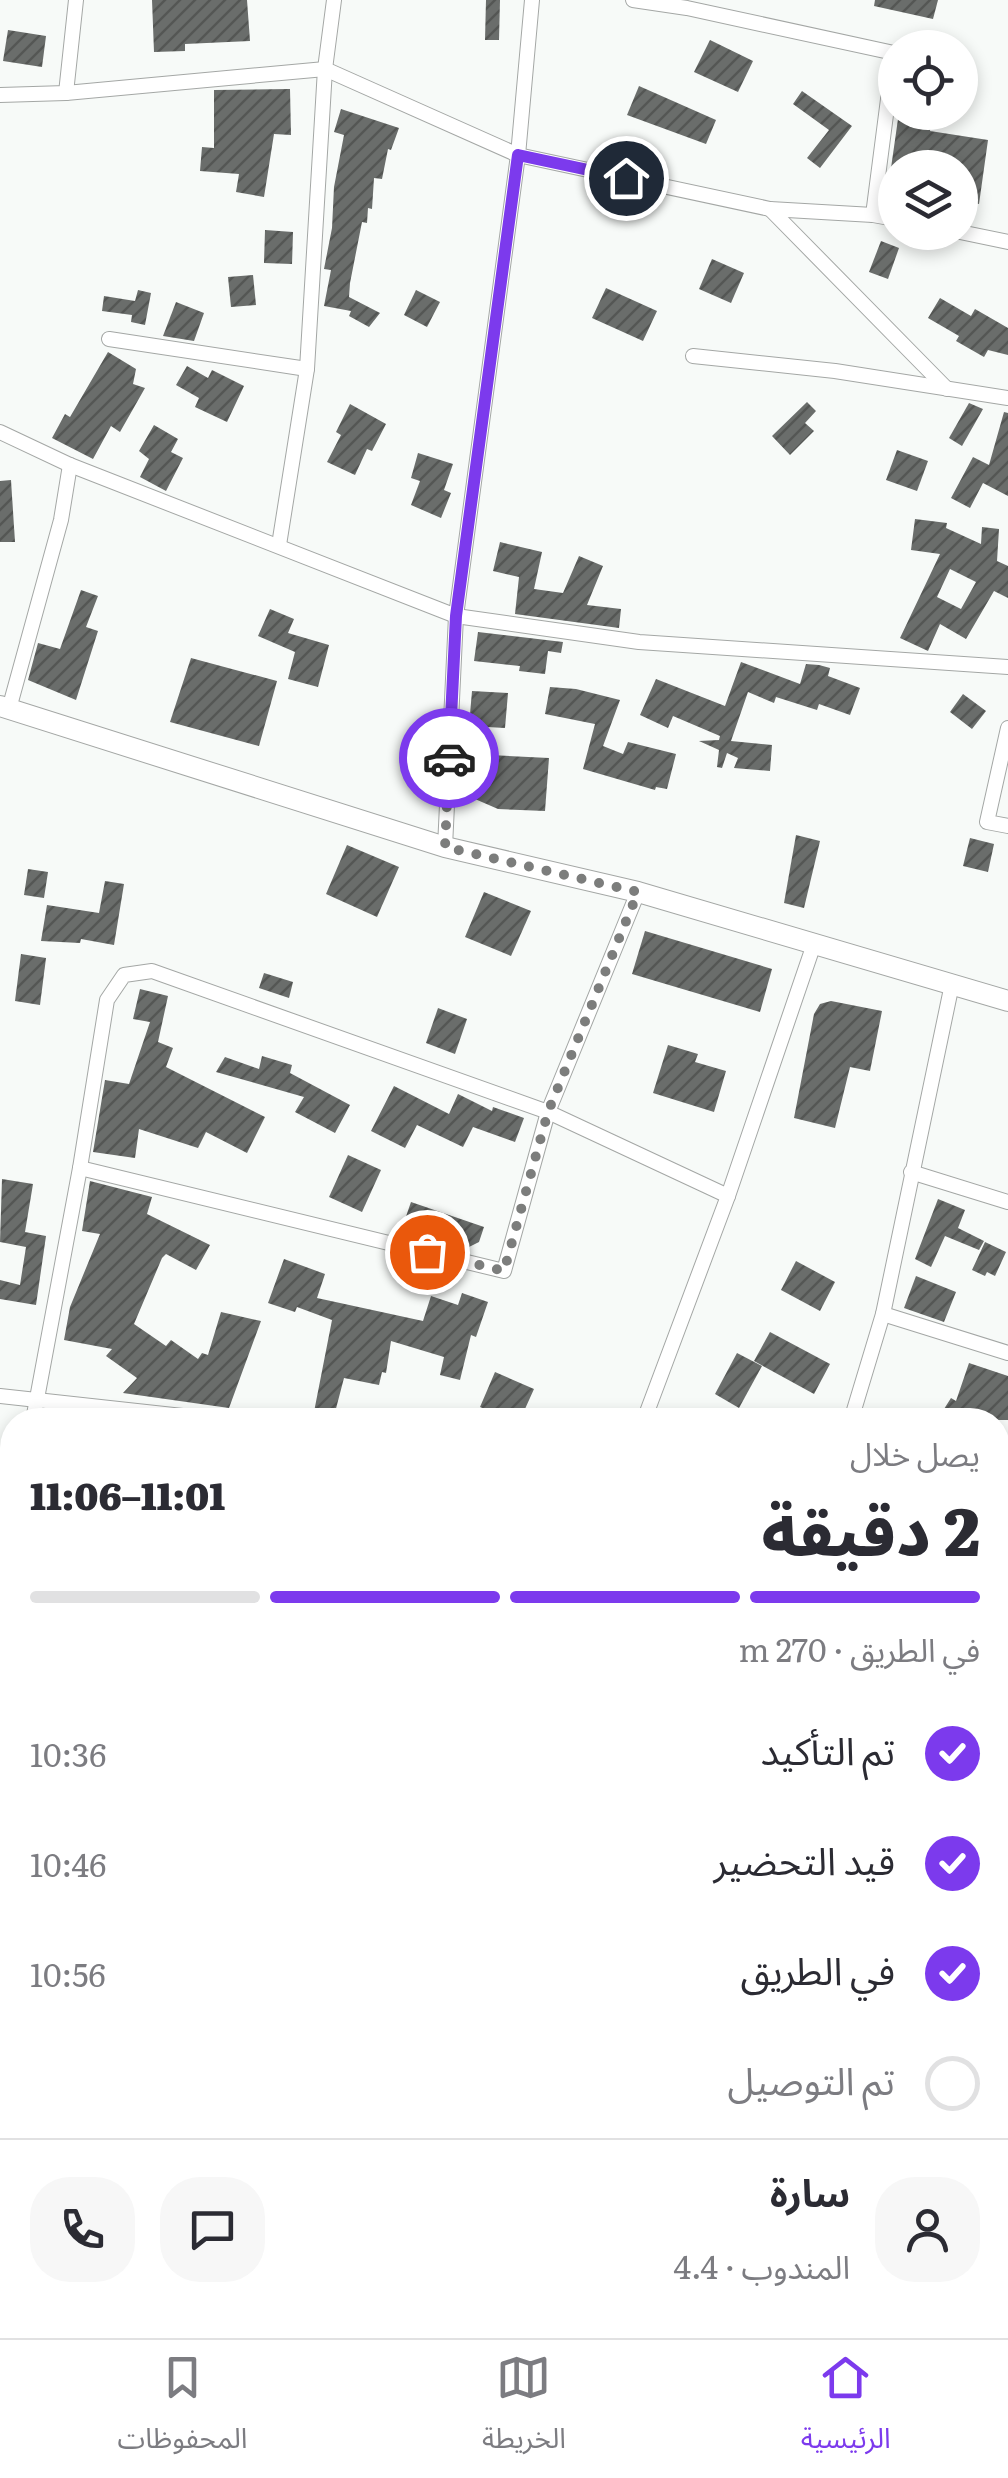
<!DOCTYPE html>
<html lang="ar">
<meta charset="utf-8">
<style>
:root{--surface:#fff;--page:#f7f7f7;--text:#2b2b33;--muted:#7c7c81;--line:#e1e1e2;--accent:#7c3aed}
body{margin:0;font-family:Literata,"Noto Sans Arabic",serif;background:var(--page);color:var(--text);direction:rtl;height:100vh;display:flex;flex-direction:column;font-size:38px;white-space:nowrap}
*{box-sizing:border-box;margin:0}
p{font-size:32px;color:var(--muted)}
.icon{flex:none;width:55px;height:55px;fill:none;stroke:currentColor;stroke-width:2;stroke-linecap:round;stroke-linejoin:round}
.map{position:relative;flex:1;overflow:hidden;direction:ltr}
.side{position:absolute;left:0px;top:1408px;width:1010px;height:932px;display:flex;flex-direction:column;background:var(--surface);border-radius:40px 40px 0 0;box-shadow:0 5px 15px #0003;direction:rtl}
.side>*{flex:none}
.controls{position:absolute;left:878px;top:30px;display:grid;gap:20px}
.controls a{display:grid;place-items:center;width:100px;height:100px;border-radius:50%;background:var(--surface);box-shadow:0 5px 15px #0003;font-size:50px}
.pin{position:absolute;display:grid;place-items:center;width:85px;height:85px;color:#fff;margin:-42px;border:5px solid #fff;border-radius:50%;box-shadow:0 2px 10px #0007}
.courier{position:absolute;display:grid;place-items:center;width:100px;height:100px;margin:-50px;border:8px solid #7c3aed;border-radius:50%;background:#fff;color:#222;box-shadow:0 2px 12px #0007}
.head em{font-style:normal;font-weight:800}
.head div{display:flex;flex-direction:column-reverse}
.head{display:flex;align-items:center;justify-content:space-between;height:170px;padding:0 30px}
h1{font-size:65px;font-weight:800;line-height:75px}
.bar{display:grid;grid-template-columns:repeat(4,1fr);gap:15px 10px;align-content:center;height:120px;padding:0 30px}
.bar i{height:12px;border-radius:8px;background:var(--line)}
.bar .on{background:var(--accent)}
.bar p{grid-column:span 4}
.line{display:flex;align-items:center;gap:25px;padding:0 30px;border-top:2px solid var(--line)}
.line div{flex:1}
.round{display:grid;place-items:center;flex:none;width:105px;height:105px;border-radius:40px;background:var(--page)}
ol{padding:0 30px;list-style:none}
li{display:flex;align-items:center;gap:30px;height:110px}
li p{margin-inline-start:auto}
li .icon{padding:10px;border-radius:50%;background:var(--accent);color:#fff;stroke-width:4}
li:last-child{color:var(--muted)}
li i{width:55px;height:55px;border:5px solid var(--line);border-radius:50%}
.tabs{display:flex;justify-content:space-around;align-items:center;height:140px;border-top:2px solid var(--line);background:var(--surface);font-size:28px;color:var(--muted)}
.tabs a{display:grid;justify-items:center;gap:5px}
.tabs .on{color:var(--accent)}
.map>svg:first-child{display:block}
</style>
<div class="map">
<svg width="1008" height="2338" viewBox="0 0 1008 2338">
<defs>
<pattern id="building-hatch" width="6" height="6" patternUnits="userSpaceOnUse" patternTransform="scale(2.5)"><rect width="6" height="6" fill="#6a6d6b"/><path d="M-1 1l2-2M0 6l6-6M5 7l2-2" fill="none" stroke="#545654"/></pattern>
</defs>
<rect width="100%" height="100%" fill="#f7faf8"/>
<!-- building -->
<g fill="url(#building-hatch)" fill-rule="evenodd">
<path d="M152,0h95l3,41 -65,3v7l-31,1z"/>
<path d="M486,0h14l-1,40h-14z"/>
<path d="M875,0h63l-5,19 -59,-13z"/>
<path d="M8,30l38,6 -4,31 -39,-6z"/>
<path d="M710,40l43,21 -15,31 -44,-20z"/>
<path d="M639,86l77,34 -10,24 -79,-29z"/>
<path d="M290,89l1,46 -17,-1 -10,63 -28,-5 3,-18 -39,-3 2,-24 12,1v-58z"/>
<path d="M802,91l50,35 -32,42 -13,-10 22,-28 -36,-26z"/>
<path d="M341,109l58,19 -8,22 -3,-1 -6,30 -8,-1 -2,31 -4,-1 -1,15 -5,-1 -12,61 -1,14 31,16 -11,14 -20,-11 2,-5 -27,-5 7,-36 -7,-1 8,-41 2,-41 10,-52 -10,-3z"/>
<path d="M899,112h34l-3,19 58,9 -9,64 -19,-3v-33h-69z"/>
<path d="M265,230l28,2 -1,32 -28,-1z"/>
<path d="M881,241l18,7 -11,31 -19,-7z"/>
<path d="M712,259l32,14 -13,30 -32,-14z"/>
<path d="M253,275l3,30 -25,2 -3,-30z"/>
<path d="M606,288l51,23 -14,30 -51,-23z"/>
<path d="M138,290l13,3 -6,32 -14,-3 1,-7 -30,-4 2,-15 31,5z"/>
<path d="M416,290l24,12 -13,25 -23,-12z"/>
<path d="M940,298l31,18 4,-7 33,19v27l-20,-5 -4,7 -28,-16 3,-5 -31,-18z"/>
<path d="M176,302l28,11 -10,28 -31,-5z"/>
<path d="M108,352l28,17 -3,15 12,4 -25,44 -9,-6 -18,33 -41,-21 13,-24 5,3z"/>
<path d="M187,366l21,12 4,-8 32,16 -17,36 -32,-15 4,-9 -23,-13z"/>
<path d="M807,402l9,9 -11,12 9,8 -24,24 -18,-19z"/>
<path d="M969,403l14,6 -21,37 -13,-8z"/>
<path d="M350,404l36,20 -14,27 -5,-2 -12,26 -28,-13 14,-27 -5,-3z"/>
<path d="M1004,412l4,1v83l-25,-13 -13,25 -19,-10 22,-41 16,8z"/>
<path d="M154,425l24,14 -7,13 12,6 -17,33 -26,-14 9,-18 -10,-8z"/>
<path d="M897,450l31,11 -11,30 -31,-11z"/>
<path d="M418,453l35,11 -9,26 7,3 -10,25 -30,-13 9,-24 -9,-3z"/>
<path d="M11,480l4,62h-15v-61z"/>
<path d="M915,519l32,4 -1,5 35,16 1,-17 17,2 -2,32 11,5v32l-14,-7 -28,48 -26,-15 -12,27 -28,-13 40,-84 -29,-4zM950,569l26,13 -15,27 -24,-12z"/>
<path d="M500,542l42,10 -8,37 29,4 16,-37 24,10 -16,39 34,4 -2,19 -104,-14 4,-37 -26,-6z"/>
<path d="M81,590l17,6 -12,31 12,4 -22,69 -48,-20 10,-37 22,6z"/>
<path d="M270,609l24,10 -6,14 41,12 -11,42 -30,-8 7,-27 -37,-16z"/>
<path d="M478,632l85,10 -2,11 -13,-2 -3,23 -26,-3 1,-5 -46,-5z"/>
<path d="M191,658l86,23 -18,65 -89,-24z"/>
<path d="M741,662l59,22 6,-20 13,1 11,3 -2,8 32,12 -10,27 -31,-11 -2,6 -41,-13 -2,6 -26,-11 -17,49 41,4 -2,26 -36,-3 4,-10 -11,-5 -5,15 -5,-1 2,-17 -20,-9 20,-1 1,-4 -47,-20 -5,12 -28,-13 16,-36 69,27z"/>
<path d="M550,687l26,2 44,11 -17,46 20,8 5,-12 48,12 -9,35 -11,-2 -1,3 -72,-21 12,-45 -50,-10z"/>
<path d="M472,691l36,2 -3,35 -36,-2z"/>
<path d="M963,694l23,17 -14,18 -22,-17z"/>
<path d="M470,754l79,4 -4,53 -47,-2 -23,-10 -7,-12z"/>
<path d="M796,835l24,6 -16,67 -20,-5z"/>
<path d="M970,838l24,6 -6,28 -25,-6z"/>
<path d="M347,845l52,22 -22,50 -51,-23z"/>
<path d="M28,869l20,3 -4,26 -20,-3z"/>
<path d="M105,881l19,3 -10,61 -33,-6 -1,4 -39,-2 6,-36 52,8z"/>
<path d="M484,892l47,19 -20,45 -46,-19z"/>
<path d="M645,931l127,38 -12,43 -128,-38z"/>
<path d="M21,954l25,4 -6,47 -25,-4z"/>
<path d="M264,973l29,9 -4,16 -30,-10z"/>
<path d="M140,989l28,7 -10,46 15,6 -7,19 99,50 -18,36 -41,-21 -8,16 -59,-19 -4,29 -42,-6 12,-72 24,4 21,-62 -17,-3z"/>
<path d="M831,1001l51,10 -12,60 -20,-4 -15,61 -41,-10 20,-104 6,-10z"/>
<path d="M438,1008l29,11 -12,35 -29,-11z"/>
<path d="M668,1045l30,9 -3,8 31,9 -12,41 -61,-19z"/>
<path d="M262,1056l30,9 -2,8 60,32 -15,28 -40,-21 9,-15 -88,-25 9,-15 34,12z"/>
<path d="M394,1086l55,28 9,-20 34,17 1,-4 31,11 -9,24 -42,-15 -10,20 -46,-22 -12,23 -34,-17z"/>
<path d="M348,1155l33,15 -19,42 -33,-15z"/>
<path d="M2,1179l31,5 -8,48 21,4 -10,69 -36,-6v-19l20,5 6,-38 -26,-5z"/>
<path d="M90,1181l62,16 -5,17 63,31 -14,25 -30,-16 -4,4 -28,66 32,22 5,-6 27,19 4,-6 6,2 13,-43 40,9 -32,87 -106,-15 14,-15 -31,-22 6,-7 -48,-9 6,-33 30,-73 -18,-3z"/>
<path d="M938,1199l27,11 -7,18 26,13 -5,9 -34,-14 -14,31 -16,-8z"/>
<path d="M411,1202l73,25 -5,15 -14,7 -64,-18z"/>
<path d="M985,1242l21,10 -11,24 -8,-4 -2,4 -13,-6z"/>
<path d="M284,1259l41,15 -8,24 106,23 8,-25 27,9 4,-12 26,9 -12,35 -5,-2 -11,45 -20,-5 4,-18 -53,-16 -5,32 -4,-1 -3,13 -35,-7 -11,42 -20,-3 19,-97 -35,-13 -2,5 -27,-9z"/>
<path d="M796,1261l39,21 -15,29 -39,-21z"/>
<path d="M916,1276l40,16 -12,30 -40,-14z"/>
<path d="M770,1332l60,32 -16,30 -60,-33z"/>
<path d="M737,1353l25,13 -23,42 -24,-14z"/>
<path d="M969,1363l39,13v44h-71l14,-22 5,3z"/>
<path d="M495,1372l39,17 -14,31h-30l4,-7 -14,-6z"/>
</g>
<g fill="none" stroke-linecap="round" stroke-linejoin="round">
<!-- street casing -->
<g stroke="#a4a7a5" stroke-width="16">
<g id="street">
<path d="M633,0l54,8 207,45 -21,162"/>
<path d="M66,93l10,-93"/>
<path d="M0,95l66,-2 259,-24 193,86 252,54 103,6 22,4"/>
<path d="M770,209l177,180"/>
<path d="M960,232l48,10"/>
<path d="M109,339l198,30"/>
<path d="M693,356l142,15 173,27"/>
<path d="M0,432l70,33 386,151 183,26 369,25"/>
<path d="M279,545l28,-176 18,-300 9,-69"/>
<path d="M9,709l52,-189 9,-55"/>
<path d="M1008,728l-21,94 21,4"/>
<path d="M445,847l11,-231 62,-461 14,-155"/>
<path d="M80,1168l424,103 44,-159 90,-220"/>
<path d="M911,1172l97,30"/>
<path d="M883,1314l125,39"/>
<path d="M0,1396l219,24"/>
<path d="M33,1420l47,-252 27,-168 17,-25 28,-4 396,141 180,84"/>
<path d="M644,1420l84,-224 86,-252"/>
<path d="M851,1420l32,-106 69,-330"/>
<path d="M998,1504l10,3"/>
<path d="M0,1587l12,-67"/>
<path d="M998,1672l10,5"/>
<path d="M0,1710l12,8"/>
<path d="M998,1833l10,5"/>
<path d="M998,2091l10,-28"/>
<path d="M0,2124l12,-44"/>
<path d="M0,2186l12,15"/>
<path d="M998,2287l10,5"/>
<path d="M6,2338l6,-32"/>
<path d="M692,2338l6,-10"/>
<path d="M881,2338l6,-10"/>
</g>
</g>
<!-- secondary casing -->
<g stroke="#a4a7a5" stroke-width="22">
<g id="secondary">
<path d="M0,706l445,141 193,45 370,109"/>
<path d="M0,1930l12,8"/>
<path d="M553,2328l15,10"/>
</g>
</g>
<!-- street -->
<use href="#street" stroke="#fff" stroke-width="14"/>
<!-- secondary -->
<use href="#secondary" stroke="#fff" stroke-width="20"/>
</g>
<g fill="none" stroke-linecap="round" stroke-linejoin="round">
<!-- done -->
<path stroke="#7c7d7c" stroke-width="10" stroke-dasharray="0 18" d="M427,1252l77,19 44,-159 90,-220 -193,-45 4,-89"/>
<!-- route -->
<path stroke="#7c3aed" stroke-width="12" d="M449,758l7,-142 62,-461 108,23"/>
</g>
</svg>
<div class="controls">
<a><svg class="icon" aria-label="locate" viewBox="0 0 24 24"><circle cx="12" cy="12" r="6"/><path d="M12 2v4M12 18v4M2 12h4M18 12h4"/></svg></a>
<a><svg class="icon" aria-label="layers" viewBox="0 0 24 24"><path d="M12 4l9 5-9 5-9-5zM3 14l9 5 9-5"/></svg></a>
</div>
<div class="pin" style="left:427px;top:1252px;background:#ea580c"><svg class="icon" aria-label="bag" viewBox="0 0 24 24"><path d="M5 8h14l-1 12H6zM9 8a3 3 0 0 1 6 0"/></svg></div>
<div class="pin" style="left:626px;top:178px;background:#1f2937"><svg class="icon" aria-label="home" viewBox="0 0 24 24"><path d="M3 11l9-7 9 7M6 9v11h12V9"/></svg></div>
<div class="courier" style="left:449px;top:758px"><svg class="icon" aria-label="car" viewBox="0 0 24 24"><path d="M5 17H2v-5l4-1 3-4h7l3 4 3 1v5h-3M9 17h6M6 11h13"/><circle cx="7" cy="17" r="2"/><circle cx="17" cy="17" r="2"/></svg></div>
<section class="side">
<div class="head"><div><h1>2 دقيقة</h1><p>يصل خلال</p></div><em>11:01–11:06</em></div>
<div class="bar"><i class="on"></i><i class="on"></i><i class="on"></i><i></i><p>في الطريق · 270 m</p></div>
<ol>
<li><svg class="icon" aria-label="check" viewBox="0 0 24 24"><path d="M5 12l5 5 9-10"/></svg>تم التأكيد<p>10:36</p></li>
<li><svg class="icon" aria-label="check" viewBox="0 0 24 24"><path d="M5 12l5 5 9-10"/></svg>قيد التحضير<p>10:46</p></li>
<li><svg class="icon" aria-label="check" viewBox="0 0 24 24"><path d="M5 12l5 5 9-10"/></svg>في الطريق<p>10:56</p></li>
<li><i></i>تم التوصيل</li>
</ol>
<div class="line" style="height:180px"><a class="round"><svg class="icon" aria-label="person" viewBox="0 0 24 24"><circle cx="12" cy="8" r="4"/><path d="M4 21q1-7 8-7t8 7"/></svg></a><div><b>سارة</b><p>المندوب · 4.4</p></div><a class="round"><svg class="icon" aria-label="chat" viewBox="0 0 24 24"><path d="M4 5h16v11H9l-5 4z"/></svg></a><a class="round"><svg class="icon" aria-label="phone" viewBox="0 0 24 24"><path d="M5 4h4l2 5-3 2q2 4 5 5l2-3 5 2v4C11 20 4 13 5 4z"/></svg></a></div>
</section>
</div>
<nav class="tabs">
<a class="on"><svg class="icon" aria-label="home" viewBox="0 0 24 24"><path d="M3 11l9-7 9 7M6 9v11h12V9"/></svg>الرئيسية</a>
<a><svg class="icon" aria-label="map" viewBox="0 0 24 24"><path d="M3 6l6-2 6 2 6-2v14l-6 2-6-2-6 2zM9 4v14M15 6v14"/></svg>الخريطة</a>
<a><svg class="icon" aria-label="saved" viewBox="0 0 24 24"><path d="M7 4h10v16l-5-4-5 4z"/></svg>المحفوظات</a>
</nav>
